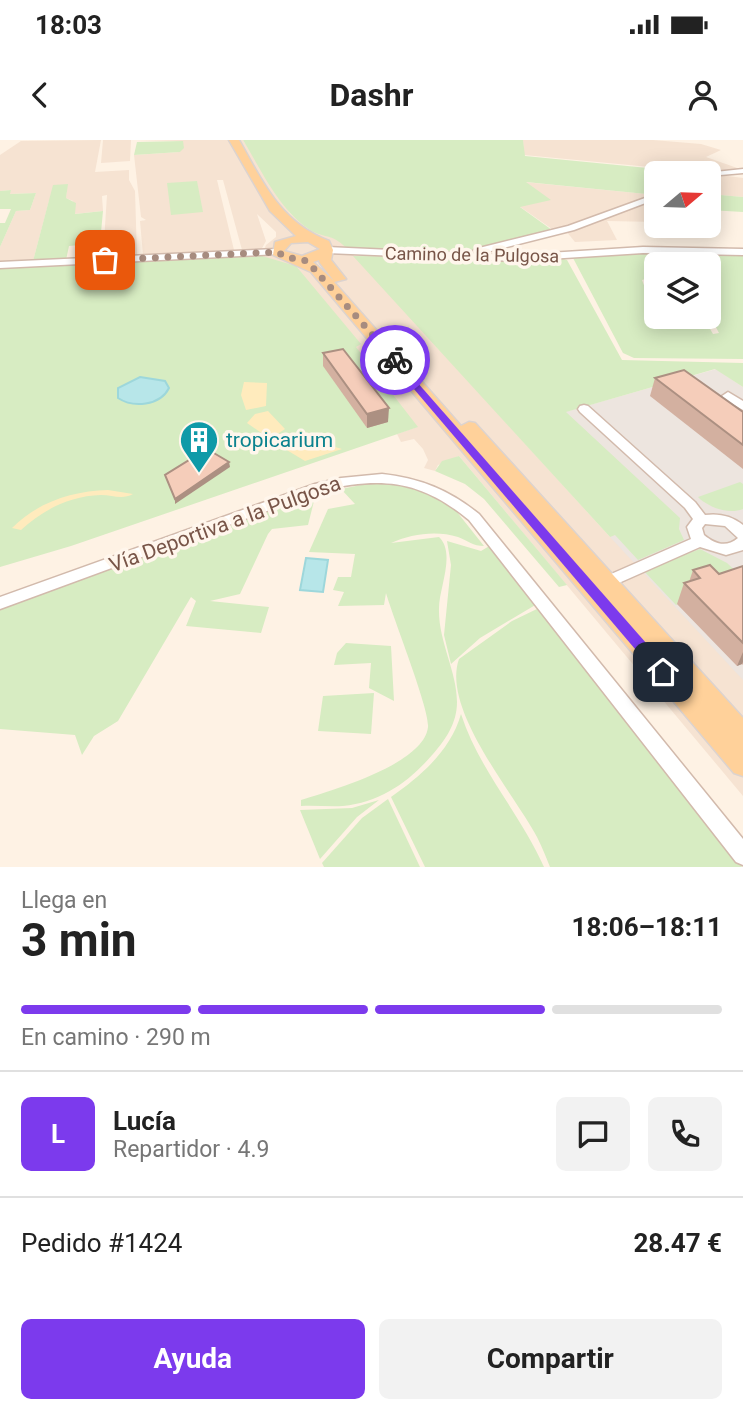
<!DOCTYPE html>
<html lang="es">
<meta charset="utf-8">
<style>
:root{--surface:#fff;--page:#f2f2f2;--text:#222;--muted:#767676;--line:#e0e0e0;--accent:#7c3aed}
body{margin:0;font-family:Roboto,sans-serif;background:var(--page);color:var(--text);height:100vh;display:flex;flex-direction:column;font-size:26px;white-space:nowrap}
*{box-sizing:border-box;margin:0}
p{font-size:23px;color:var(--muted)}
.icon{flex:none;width:38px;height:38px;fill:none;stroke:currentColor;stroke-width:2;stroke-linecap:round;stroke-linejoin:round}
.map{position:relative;height:727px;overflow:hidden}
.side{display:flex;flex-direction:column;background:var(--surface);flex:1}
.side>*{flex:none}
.needle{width:46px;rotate:71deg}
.buttons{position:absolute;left:644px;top:21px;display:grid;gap:14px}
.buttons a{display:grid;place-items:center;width:77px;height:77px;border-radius:10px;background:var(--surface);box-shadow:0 4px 18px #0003;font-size:35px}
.pin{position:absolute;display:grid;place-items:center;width:60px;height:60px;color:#fff;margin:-30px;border-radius:14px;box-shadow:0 4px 10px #0006}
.courier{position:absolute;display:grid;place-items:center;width:70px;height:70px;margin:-35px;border:5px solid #7c3aed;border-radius:50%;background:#fff;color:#222;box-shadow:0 2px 9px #0007}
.overview em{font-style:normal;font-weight:700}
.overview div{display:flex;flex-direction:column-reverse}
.overview{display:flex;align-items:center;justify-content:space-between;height:119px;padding:0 21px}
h1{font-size:46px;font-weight:700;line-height:52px}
.bar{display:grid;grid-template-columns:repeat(4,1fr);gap:10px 7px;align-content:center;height:84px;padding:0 21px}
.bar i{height:9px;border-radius:5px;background:var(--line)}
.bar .on{background:var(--accent)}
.bar p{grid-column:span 4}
.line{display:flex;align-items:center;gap:18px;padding:0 21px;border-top:2px solid var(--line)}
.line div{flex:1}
.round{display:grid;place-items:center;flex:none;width:74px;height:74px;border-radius:10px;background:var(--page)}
.button{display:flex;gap:14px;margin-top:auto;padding:14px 21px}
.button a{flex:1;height:80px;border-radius:10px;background:var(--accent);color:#fff;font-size:28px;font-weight:700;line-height:80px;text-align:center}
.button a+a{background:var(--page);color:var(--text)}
.status{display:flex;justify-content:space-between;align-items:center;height:49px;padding:0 35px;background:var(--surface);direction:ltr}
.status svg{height:19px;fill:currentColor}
header{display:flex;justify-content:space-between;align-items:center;height:91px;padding:0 21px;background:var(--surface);font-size:32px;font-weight:700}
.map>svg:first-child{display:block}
</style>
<div class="status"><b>18:03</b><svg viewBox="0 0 49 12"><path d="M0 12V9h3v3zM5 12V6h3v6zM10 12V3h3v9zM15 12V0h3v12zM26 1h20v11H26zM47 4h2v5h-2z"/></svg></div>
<header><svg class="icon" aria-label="back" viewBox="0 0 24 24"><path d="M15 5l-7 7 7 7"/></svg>Dashr<svg class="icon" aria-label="person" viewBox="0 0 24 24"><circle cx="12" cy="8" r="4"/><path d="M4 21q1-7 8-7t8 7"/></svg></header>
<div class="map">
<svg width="743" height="727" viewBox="0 0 743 727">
<rect width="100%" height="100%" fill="#fef2e4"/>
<!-- residential -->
<g fill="#f6e3d2">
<path d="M101,0l-6,32 34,-2v10l6,11 2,65 -34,1 4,-62 -5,1 1,15 -29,3 -1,-13 -7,-3 1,-14 -18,17 -16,60 -33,2v-16l16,-36 14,-1 6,-17 -27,1 2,-4 -11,1v-36l21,-14z"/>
<path d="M103,0h28l-1,21 -29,2z"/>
<path d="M137,0h106l47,73 18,16 32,11 270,297 -45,-125 178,-25v409l-284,-340 -21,9 -3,6 -11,-3 4,-8 -5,-11 -9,-10 -13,3 -4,-8 20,-7 -283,-166 128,-6 4,-10 10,-8v-5l-19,-18 9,27 -5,9h-19l-19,-70h-6l17,70 -91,5 -3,-34 6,-1 -5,-3 -7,-62 46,-3 2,-11z"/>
<path d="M523,0h130l48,4 20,6 -15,7 34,12 -27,4 -189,-18z"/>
<path d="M721,35l22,3v19l-34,-3v-17z"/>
<path d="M524,42l132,13v27l-49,-1 10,19 -42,2 -9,-11 -14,-2 -33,-23z"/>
</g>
<!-- industrial -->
<path fill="#ede5df" d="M716,229l27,18v293l-133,-143 62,-26 -107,-99z"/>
<!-- green -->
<g fill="#d7ecc2">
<path d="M243,0h280l2,16 174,17h-43v22l-130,-13 25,18 -31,7 32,23 -48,16 -37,6 -118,-1c-17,-20 -26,-11 -42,-23 -29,-21 -46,-58 -64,-88z"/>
<path d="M183,1l1,7 -4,4 -46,3 3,-13z"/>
<path d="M197,41l6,31 -32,3 -4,-32z"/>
<path d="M68,44l-2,14 10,5 -1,11 28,-3 -3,32 -31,3 -3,14 -33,1 20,-76z"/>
<path d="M11,50l-1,4 26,-1 -6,17 -14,1 -16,36v-24h5l6,-14h-11v-18z"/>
<path d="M709,54l34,3v15l-34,-2z"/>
<path d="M663,112l7,12h-14v12l-14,4 6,16h8v21h47l10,17 6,-1 -10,-19v-50h-33l-6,-11h73v106l-109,-1 -11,-5 -50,-95 45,-5z"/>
<path d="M262,116l34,10 65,78 -5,3 62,80 -347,119 -71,21v-301z"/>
<path d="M353,116l208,2 6,2 55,100 121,3v24l-28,-18 -149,43 114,106 -1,11 5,11 -46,20 -23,-25 -5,2z"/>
<path d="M459,316l108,129 -8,2 -75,-88 -19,-15 -30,-13 7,-10z"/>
<path d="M376,342l44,5 33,20 31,39c-11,0 -16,-5 -26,-9 -22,-7 -47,-3 -67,6l48,-6c17,16 0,51 0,71 -1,33 18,63 18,94 0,21 -11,37 -24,52 -24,28 -52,48 -90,52 -14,1 -28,-1 -42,0v-6c32,-10 123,-36 127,-73 2,-17 -35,-109 -42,-134l-2,12 -46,1 6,-14 -11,-2 5,-13h13l4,-23 -46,-2 19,-43 27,-5 -14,-15z"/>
<path d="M740,342l3,2v25c-15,6 -35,-2 -45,-12z"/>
<path d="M316,353l-8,32 -36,4 -4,5 -28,60 -30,7 59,6 -8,26 -75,-7 10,-25 -5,-4 -73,124 -24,15 -12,19 -7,-20 -75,-6v-122z"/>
<path d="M447,401l34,10 10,-6 46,59 -57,34 -29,26 -7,-29 7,-70z"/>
<path d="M700,409l27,14 16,15 -67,27 -33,-35z"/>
<path d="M539,468l179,228 24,31h-192c-4,-10 -8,-20 -13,-30 -22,-42 -96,-128 -78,-178l53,-38z"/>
<path d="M346,503l45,3 3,55 -25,-13 2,-25 -37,2 3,-12z"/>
<path d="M374,553l-3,41 -53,-3 5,-35z"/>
<path d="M461,574c18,56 59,99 83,153h-119l-34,-70c30,-21 60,-47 70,-83z"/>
<path d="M388,659l32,68h-96l-2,-4 40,-45z"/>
<path d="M379,660l-22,17 -37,42 -20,-49 52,-2z"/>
</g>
<!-- sand -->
<g fill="#ffebbd">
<path d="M244,242l23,1 -1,23 -20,4 -5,-15z"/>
<path d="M268,271l17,18 -15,10 -23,-16 8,-9z"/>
<path d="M291,294l51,15 -37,12 -30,-18z"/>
<path d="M108,350l25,4c-11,6 -20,1 -32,1 -32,1 -58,15 -80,35l-9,-2c26,-26 60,-37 96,-38z"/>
</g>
<!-- water -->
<g fill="#b7e6e9" stroke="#9dd7db" stroke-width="2">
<path d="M140,237l25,4 4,7c-9,18 -36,20 -51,10v-10z"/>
<path d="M306,418l22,2 -5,32 -23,-2z"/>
</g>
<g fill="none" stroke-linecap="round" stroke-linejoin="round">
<!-- minor casing -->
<g stroke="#d2baac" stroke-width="3">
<g id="minor">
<path d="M743,29v4l-34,3v-3h-3z"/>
<path d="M656,54v5l-82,31 -95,24 38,1 126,-8 100,2v6l-100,-2 -126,8 -190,-8 -5,-3 5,-3 150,7 -4,-3 2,-2 93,-23z"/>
<path d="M277,109l5,3 -2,2 -280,14v-6z"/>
<path d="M728,252l15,9v9l-19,-11 -2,-3z"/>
<path d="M584,265l4,1 107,96 10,13c14,-2 27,1 38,10v25l-17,5 -26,-8 -88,39h-10l-3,-4 3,-4 89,-39 -4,-12 6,-8 -8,-11 -105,-96 -2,-3 2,-3zM705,384l20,2 13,12c-12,10 -23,6 -34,-3l-2,-7z"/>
<path d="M382,334c38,4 67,16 97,40l264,325v26l-7,-3 -267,-342c-47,-39 -86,-44 -145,-30l-324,119v-12l315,-113 26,-6z"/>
</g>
</g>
<!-- major casing -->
<g stroke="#dcd3cf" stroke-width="3">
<path id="major" d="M229,0h10c24,43 42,83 90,101l4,9 -2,10 15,19 -12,3 127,144 8,-4 6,1 268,295v58l-9,-3 -423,-501 -38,-17 2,-13 21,-6 -26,-25zM308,102l12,7 -18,7 -18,-5 7,-8zM319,120l1,3 14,18 -21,-19z"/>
</g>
<!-- minor -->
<use href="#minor" fill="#fff" fill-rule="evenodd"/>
<!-- major -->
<use href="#major" fill="#ffd19a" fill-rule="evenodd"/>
</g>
<!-- wall -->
<g fill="#d3b0a0">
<path d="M323,213l65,69 -21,6 -44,-62z"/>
<path d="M655,238l88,34v57l-93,-73z"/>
<path d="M743,426v99l-1,-1 -5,2 -60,-62 7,-21 5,-1 4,-12 26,4z"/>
</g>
<!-- shaded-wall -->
<g fill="#ac9082">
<path d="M389,268l-1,14 -21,6v-14z"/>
<path d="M229,322l1,5 -55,37v-5z"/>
<path d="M743,512v10l-1,2 -5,2z"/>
</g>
<!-- building -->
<g fill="#f5cdba" stroke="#ac9082" stroke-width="2">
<path d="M343,209l46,59 -22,6 -44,-61z"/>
<path d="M684,230l59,42v33l-88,-67z"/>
<path d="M207,309l22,13 -54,37 -10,-24z"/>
<path d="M710,425l9,9 24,-8v77l-59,-60 16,-5 -7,-8z"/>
</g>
<!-- route -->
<path fill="#7c3aed" d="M395,217l273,311v8h-10l-267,-314z"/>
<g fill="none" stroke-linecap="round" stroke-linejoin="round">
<!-- done -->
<path stroke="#a78c7f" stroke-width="7" stroke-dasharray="0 12.6" d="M105,120l172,-8 9,5 21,4 88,99"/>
</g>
<!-- icons -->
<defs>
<g id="building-pin" transform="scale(2.0125)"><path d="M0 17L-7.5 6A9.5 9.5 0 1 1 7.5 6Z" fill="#0f9aa8" stroke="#fff6ec"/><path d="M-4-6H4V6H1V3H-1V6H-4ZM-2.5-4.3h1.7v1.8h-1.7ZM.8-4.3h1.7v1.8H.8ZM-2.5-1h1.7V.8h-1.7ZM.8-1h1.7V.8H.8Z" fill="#fff"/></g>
</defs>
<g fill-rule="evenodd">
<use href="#building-pin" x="199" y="300"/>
</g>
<g text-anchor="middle" stroke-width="7" stroke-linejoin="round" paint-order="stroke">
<!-- far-street labels -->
<g font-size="18" fill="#785548" stroke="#fff6ec">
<text transform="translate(472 115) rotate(1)" y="6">Camino de la Pulgosa</text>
</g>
<!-- culture labels -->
<g font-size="21" fill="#0d838f" stroke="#fff6ec" text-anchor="start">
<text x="226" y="307">tropicarium</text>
</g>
<!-- street labels -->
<g font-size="21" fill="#785548" stroke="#fff6ec">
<text transform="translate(225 384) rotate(-20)" y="7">Vía Deportiva a la Pulgosa</text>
</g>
</g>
</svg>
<div class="buttons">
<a><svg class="needle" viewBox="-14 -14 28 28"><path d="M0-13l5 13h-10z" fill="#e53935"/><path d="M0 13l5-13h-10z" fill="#767676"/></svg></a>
<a><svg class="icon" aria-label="layers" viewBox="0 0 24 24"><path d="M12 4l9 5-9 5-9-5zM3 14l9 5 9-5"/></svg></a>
</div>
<div class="pin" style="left:105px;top:120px;background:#ea580c"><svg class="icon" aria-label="bag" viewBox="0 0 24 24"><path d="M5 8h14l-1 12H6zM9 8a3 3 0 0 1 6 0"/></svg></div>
<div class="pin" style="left:663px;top:532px;background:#1f2937"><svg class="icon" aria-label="home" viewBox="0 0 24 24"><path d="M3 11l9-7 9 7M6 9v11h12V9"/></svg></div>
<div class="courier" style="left:395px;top:220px"><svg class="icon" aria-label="bike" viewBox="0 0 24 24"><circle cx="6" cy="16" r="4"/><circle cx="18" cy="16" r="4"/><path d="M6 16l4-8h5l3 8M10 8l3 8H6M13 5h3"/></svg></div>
</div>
<section class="side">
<div class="overview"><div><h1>3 min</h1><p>Llega en</p></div><em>18:06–18:11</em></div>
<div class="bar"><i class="on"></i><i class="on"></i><i class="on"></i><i></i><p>En camino · 290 m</p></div>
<div class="line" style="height:126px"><b class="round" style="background:var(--accent);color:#fff">L</b><div><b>Lucía</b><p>Repartidor · 4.9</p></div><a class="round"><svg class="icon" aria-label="chat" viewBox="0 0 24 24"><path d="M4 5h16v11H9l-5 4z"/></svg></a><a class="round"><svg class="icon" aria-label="phone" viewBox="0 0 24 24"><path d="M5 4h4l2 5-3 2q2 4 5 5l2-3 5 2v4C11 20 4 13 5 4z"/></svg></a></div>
<div class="line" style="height:91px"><div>Pedido #1424</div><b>28.47 €</b></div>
<div class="button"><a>Ayuda</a><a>Compartir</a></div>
</section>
